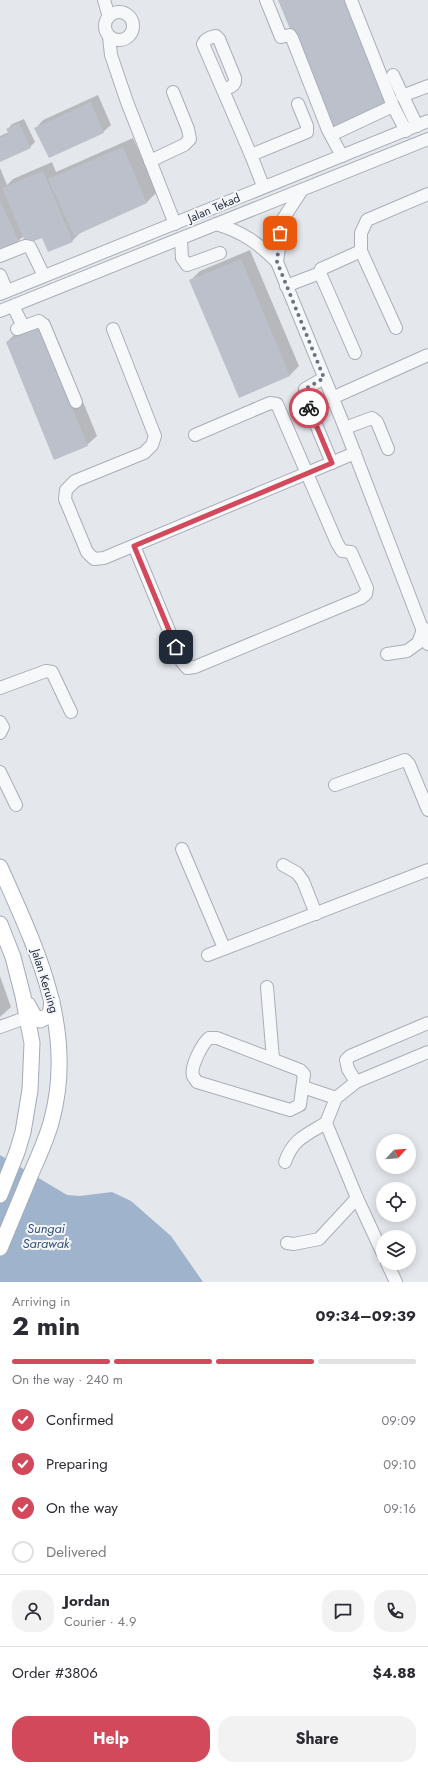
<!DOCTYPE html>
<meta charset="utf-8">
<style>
:root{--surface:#fff;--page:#f2f2f3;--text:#2b2b33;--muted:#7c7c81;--line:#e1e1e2;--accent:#d1495b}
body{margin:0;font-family:Jost,sans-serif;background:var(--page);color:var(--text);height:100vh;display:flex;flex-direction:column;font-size:15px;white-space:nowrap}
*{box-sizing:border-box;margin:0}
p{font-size:13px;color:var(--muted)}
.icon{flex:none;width:22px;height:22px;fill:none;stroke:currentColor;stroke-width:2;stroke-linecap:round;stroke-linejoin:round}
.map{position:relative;height:1282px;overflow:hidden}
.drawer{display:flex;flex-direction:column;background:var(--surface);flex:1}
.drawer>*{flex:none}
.needle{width:26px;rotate:64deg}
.buttons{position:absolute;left:376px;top:1134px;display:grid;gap:8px}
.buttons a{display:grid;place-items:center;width:40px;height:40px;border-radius:50%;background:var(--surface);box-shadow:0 2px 10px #0003;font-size:20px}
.pin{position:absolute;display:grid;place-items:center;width:34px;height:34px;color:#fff;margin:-17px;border-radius:8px;box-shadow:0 2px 6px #0006}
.courier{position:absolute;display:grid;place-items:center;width:40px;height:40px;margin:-20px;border:3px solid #d1495b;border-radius:50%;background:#fff;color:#222;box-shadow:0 1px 5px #0007}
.overview em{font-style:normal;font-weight:700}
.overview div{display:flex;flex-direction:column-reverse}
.overview{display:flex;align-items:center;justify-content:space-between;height:68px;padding:0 12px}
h1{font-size:26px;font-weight:700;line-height:30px}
.bar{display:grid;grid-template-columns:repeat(4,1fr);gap:6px 4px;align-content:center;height:48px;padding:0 12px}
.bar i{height:5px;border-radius:3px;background:var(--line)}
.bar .current{background:var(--accent)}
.bar p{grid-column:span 4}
.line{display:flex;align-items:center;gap:10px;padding:0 12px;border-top:1px solid var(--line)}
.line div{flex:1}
.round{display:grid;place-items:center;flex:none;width:42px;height:42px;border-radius:16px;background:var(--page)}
ol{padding:0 12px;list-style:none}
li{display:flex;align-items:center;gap:12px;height:44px}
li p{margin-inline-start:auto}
li .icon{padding:4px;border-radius:50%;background:var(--accent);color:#fff;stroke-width:4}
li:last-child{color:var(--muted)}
li i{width:22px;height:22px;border:2px solid var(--line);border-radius:50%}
.cta{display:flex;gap:8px;margin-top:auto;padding:8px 12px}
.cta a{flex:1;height:46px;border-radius:16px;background:var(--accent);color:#fff;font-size:16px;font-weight:700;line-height:46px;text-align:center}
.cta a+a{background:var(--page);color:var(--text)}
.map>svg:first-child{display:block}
</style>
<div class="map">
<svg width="428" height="1282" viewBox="0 0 428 1282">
<rect width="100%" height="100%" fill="#e4e7ec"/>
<!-- water -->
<path fill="#9fb4cc" d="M0,1155l67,40 13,1 32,-4 19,9 40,35 32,46h-203z"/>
<!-- shadow -->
<g fill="#0003">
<path d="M279,0h78l39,94 -10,10z"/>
<path d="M98,95l13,30 -8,7 -67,-4 7,-8z"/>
<path d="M24,119l11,23 -5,5 -30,14v-25l9,-4 -1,-3 4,-5z"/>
<path d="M133,138l24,54 -10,10 -65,29 -10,10 -30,-5h-18l-6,5 -18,8v-81l7,17 6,-6 39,-17 4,10z"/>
<path d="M250,250l49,116 -10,10 -99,-95 10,-10z"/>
<path d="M49,319l48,117 -10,9 -80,-103 10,-10z"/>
<path d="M0,976l11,31 -11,10z"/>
</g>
<!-- building -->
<g fill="#bbc0ca">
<path d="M278,0h66l43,105 -56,23z"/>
<path d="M91,102l13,31 -55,25 -15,-30z"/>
<path d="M19,123l12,25 -31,14v-24l9,-4 -3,-5z"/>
<path d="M123,147l24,56 -73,33 -26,-57z"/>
<path d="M43,171l30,71 -25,10 -6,-14 -16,6 -24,-56z"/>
<path d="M0,200l19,42 -19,9z"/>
<path d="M241,259l49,117 -51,22 -50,-118z"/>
<path d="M39,328l49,118 -34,14 -48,-118z"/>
</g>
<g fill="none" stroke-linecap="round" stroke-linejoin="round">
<!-- minor casing -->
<g stroke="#a9aeb7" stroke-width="14">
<g id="minor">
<path d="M104,0l5,17"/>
<path d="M266,0l15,37 9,-2 2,3 36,92 14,26"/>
<path d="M351,0l42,106 13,25"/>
<circle cx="119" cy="26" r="14"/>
<path d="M109,37l2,18 16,47 48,122"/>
<path d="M393,75l24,51"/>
<path d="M223,90c7,-3 13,-4 12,-12l-16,-39 -3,-3c-6,1 -11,3 -13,8l48,111 56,-23v-6l-9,-22"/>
<path d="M402,96l26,-10"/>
<path d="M331,135l62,-29"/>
<path d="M251,155l12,31"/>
<path d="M150,161l34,-16 6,-6 -2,-10 -15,-37"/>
<path d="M216,224c27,8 42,19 61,38l68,166 83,216"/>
<path d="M181,240l1,18 5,7 33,-12"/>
<path d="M0,256l25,-10 5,1 14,29"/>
<path d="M277,262l6,-43 19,-29"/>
<path d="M0,275l7,16"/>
<path d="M286,286l34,-13"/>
<path d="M0,294l428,-173"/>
<path d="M13,306l10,20"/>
<path d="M0,311l428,-172"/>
<path d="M396,328l-35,-77v-18l6,-13 61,-26"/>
<path d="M17,329l22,-8 5,4 32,77"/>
<path d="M113,329l42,107 -3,9 -8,8 -69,28 -9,9 -1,9 22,53 7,7 10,-1 251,-105"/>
<path d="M355,353l-35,-80 1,-4 40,-18"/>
<path d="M324,378l-19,11v9l27,65"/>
<path d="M332,398l96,-43"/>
<path d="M345,428l27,-10 5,4 11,27"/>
<path d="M134,546l48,116 5,6 8,-1 166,-69 5,-4 1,-6 -16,-36 -9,-1 -5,-8 -60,-139 -7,-1 -75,32"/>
<path d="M387,654l20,-3 11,-8 5,-13 2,-1"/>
<path d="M0,688l46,-17 6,1 19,40"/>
<path d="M0,722l3,5 -3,6"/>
<path d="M0,772l16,33"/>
<path d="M335,785l70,-25 4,4 19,46"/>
<path d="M182,849l42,99"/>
<path d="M283,865l14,8 6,8 13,33"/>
<path d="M208,955l220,-85"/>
<path d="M267,987l6,72"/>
<path d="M0,1027l28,-10"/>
<path d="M209,1038h8l83,32 4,4 -4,31 -10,5 -93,-28c-1,-2 -3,-4 -4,-6 -3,-9 9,-32 16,-38z"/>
<path d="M356,1082l-8,-13 -2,-9 4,-4 78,-33"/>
<path d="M303,1087l33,11"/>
<path d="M285,1162c8,-23 21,-27 41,-39"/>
<path d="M287,1243l7,1 25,-5 38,-41"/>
<path d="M383,1254l-26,-56 -31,-75 10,-25 20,-16 72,-30"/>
<path d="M387,1263l9,19"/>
</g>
</g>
<!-- major casing -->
<g stroke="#a3abb8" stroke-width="17">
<g id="major">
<path d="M0,867c36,81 76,161 52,252 -5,20 -14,38 -22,57 -10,24 -20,48 -30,72"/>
<path d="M0,924l13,33 10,39 9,47 -2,47 -7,42 -6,20 -17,43"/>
<path d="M28,1005l6,11 6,4 10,-5 2,-14"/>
</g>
</g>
<!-- minor -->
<use href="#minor" stroke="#f7f8fa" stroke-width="12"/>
<!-- major -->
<use href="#major" stroke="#fff" stroke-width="15"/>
</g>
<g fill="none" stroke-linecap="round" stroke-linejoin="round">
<!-- done -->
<path stroke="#6c737f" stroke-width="4" stroke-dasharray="0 7.2" d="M280,233l-3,29 47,116 -19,11v9l4,10"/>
<!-- route -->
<path stroke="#d1495b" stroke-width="5" d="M176,647l-42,-101 198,-83 -23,-55"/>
</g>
<g text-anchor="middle" stroke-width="4" stroke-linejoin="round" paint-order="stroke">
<!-- street labels -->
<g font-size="12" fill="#2b3445" stroke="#f4f6f9">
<text transform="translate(214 208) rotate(-23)" y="4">Jalan Tekad</text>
<text transform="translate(45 981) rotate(73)" y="4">Jalan Keruing</text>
</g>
<!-- water labels -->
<g font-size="13" font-style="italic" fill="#34527a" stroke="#f4f6f9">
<text x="46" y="1233">Sungai<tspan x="46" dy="15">Sarawak</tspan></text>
</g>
</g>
</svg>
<div class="buttons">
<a><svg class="needle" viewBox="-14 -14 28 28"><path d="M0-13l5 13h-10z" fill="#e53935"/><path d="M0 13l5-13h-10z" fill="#7c7c81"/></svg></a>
<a><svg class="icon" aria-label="locate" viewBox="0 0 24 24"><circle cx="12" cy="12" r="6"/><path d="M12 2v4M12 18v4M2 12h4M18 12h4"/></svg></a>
<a><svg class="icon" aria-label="layers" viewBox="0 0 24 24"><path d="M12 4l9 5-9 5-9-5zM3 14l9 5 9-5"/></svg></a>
</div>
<div class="pin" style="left:280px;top:233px;background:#ea580c"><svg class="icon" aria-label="bag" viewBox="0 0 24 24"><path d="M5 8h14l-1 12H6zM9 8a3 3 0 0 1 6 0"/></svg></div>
<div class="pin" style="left:176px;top:647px;background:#1f2937"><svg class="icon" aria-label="home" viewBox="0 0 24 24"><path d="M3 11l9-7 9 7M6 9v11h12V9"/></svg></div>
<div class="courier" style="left:309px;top:408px"><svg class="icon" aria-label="bike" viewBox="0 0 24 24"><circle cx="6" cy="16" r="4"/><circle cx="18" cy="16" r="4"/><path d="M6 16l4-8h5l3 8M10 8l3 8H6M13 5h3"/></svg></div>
</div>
<section class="drawer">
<div class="overview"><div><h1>2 min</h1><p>Arriving in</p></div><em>09:34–09:39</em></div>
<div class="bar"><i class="current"></i><i class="current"></i><i class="current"></i><i></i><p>On the way · 240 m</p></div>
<ol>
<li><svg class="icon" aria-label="check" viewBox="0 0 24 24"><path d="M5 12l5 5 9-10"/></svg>Confirmed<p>09:09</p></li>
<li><svg class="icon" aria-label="check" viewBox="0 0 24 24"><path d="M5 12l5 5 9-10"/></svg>Preparing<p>09:10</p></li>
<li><svg class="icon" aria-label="check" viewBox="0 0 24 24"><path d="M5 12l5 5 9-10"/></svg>On the way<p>09:16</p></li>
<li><i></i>Delivered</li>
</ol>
<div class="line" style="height:72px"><a class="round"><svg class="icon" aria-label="person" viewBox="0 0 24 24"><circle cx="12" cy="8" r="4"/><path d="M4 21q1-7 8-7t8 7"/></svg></a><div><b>Jordan</b><p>Courier · 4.9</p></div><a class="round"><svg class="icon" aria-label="chat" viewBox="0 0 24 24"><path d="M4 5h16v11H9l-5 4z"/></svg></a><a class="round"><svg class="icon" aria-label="phone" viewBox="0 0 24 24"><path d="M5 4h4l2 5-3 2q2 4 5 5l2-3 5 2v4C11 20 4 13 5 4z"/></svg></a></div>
<div class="line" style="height:52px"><div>Order #3806</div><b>$4.88</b></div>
<div class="cta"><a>Help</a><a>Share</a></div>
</section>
